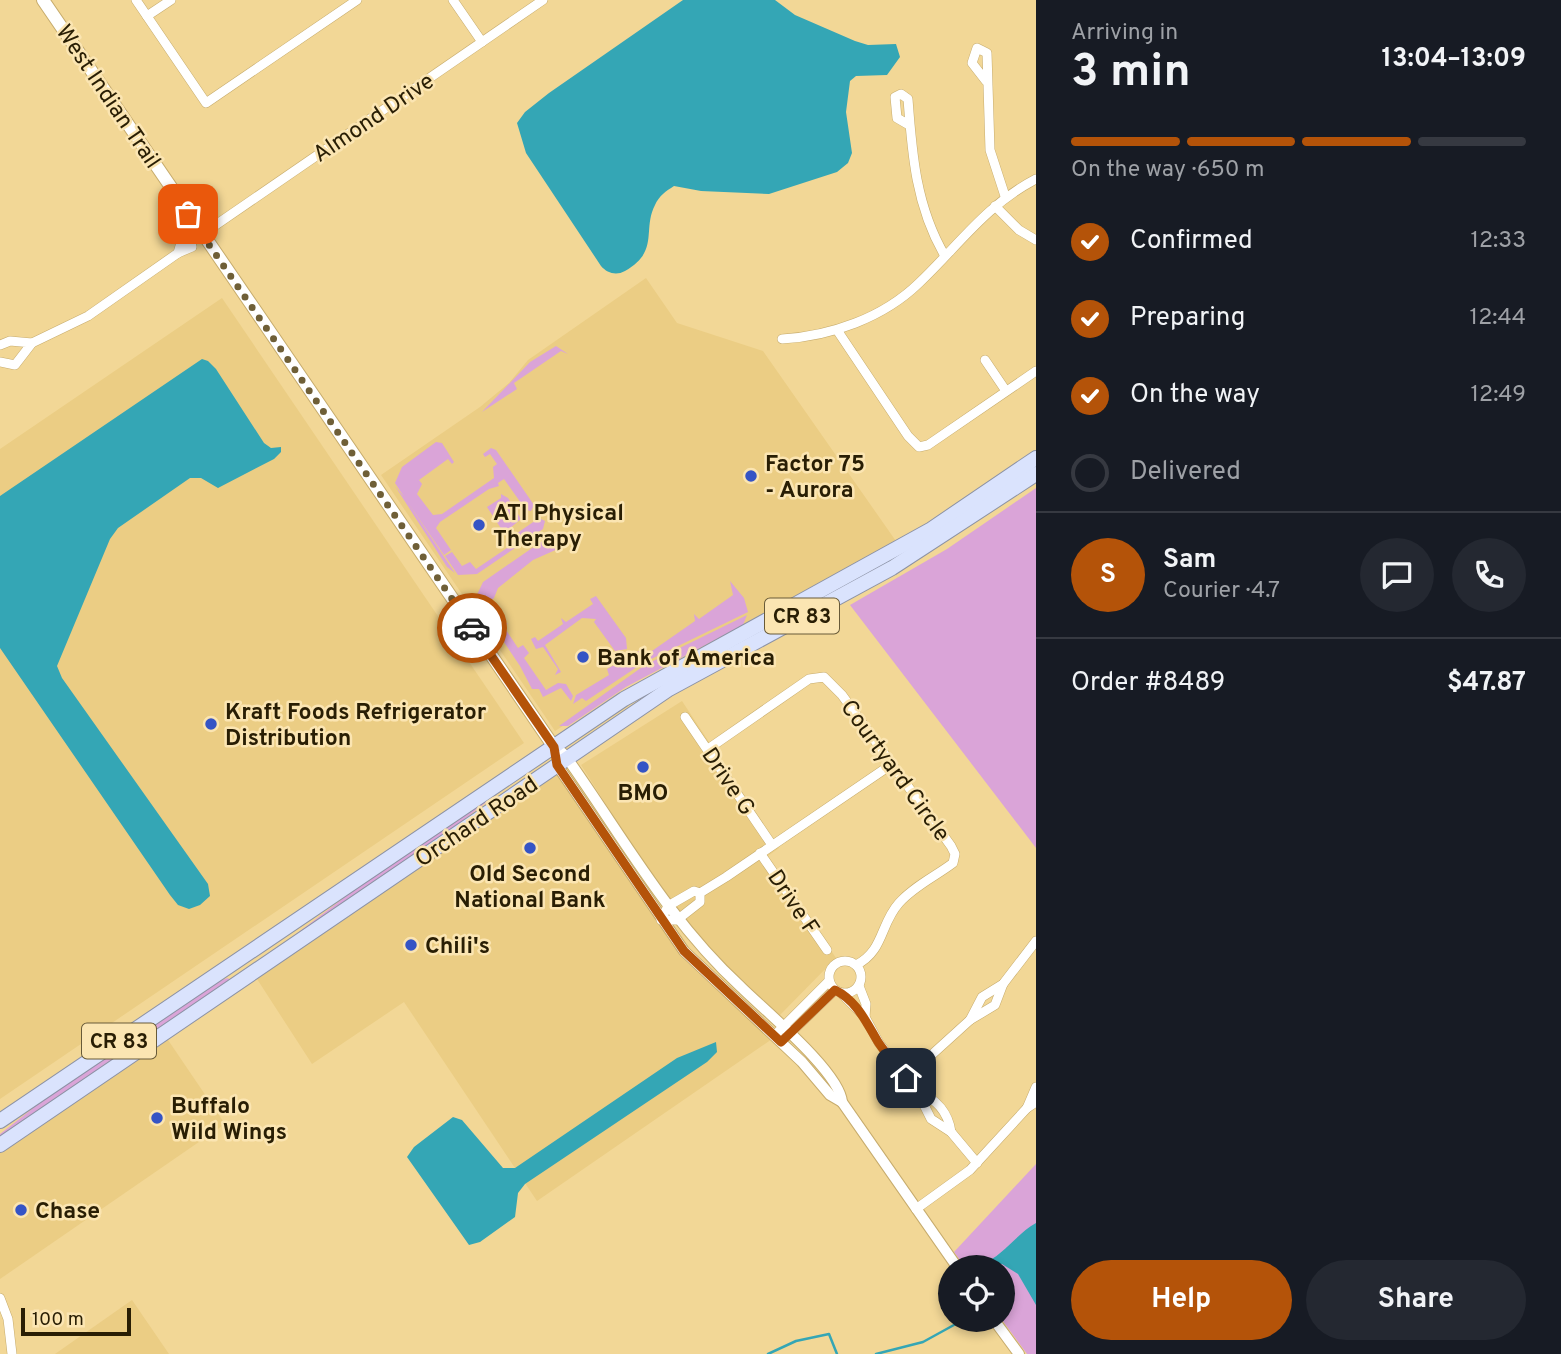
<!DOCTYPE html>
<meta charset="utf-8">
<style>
:root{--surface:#171b24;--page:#242831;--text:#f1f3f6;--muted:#9ea1a6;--line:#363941;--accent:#b45309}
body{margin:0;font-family:Overpass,sans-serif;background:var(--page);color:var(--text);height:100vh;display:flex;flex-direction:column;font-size:26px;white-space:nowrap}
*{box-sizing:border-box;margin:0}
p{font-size:23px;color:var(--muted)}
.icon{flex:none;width:38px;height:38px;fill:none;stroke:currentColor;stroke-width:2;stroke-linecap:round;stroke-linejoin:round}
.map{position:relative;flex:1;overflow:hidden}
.details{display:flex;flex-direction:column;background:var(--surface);width:525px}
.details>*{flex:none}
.controls{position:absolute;left:938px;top:1255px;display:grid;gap:14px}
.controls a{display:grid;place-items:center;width:77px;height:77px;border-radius:50%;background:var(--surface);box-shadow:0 4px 10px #0003;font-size:35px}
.scale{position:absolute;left:21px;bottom:18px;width:110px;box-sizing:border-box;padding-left:7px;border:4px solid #291e04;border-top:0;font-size:19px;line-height:24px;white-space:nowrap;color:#291e04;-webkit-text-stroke:5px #fbe5b2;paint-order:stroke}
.pin{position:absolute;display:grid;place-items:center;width:60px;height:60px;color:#fff;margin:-30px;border-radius:14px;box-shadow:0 4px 10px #0006}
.courier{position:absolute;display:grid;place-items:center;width:70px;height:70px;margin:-35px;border:5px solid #b45309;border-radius:50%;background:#fff;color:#222;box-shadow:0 2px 9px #0007}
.headline em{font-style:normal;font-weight:700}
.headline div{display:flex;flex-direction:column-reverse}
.headline{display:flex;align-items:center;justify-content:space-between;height:119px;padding:0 35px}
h1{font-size:46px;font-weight:700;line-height:52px}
.bar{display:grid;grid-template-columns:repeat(4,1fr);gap:10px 7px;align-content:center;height:84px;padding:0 35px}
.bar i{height:9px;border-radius:5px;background:var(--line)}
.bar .current{background:var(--accent)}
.bar p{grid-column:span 4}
.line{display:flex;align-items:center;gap:18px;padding:0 35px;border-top:2px solid var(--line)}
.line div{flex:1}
.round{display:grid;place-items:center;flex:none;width:74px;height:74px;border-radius:37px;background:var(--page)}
ol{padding:0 35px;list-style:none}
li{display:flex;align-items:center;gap:21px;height:77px}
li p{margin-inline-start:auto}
li .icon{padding:7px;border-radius:50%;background:var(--accent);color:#fff;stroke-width:4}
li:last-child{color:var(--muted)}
li i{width:38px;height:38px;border:4px solid var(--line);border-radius:50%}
.primary-button{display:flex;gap:14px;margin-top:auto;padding:14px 35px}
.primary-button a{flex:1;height:80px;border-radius:42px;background:var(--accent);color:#fff;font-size:28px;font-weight:700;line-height:80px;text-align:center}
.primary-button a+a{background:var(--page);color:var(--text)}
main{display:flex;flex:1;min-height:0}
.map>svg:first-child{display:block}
</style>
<main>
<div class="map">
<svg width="1036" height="1354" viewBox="0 0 1036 1354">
<rect width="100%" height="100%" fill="#f2d796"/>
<!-- built -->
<g fill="#ebcd84">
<path d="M646,278l31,45 86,28 135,193 -168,90 -93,45 -82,52 -174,-256 99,-68 29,-24 19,-23z"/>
<path d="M222,298l302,445 -524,356v-650z"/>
<path d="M682,701l97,147 -11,8 68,102 -57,58 -66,-60 -50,-62 -82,-129z"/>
<path d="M557,774l119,175 96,90 -235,162 -133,-199 -92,62 -55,-85z"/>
<path d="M166,1037l59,87 -225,155v-130z"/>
<path d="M132,1300l37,54h-114z"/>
</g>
<!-- green -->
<g fill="#daa4d8">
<path d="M556,346l12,8 -7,-3 -47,32 3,6 -35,23 48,-50z"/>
<path d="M436,442l6,1 12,19 -2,2 -4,-5 -29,21 3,4 -5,10 16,21 9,-1 52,-36 -1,-11 4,-3 -7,-10 -5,3 -2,-3 8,-6 5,2 38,55 -3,6 -5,-1 -22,-31 -6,4 1,3 -10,3 -49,33 -4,6 15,22 -7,5 -38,-55 49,73 -8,-6 -52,-81 9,11 -9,-14 7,-16z"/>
<path d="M1036,488v360l-186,-243 97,-56z"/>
<path d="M501,494l7,4 13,21 -17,14 -17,-26 14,-9z"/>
<path d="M539,518l6,3 -2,8 -66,45 -19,1 -13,-19 7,-4 10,14 8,-4 6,7 37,-25 -3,-6z"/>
<path d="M548,537l10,2 2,9 -27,12 -35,28 -4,10 -7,5 15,22 6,-2 -4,4 14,21 5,-3 6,8 -5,5 22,32 12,-7 8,1 7,12 -2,5 -10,-13 -18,9 -4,-8h-7l-12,-23 -45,-67 8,-17z"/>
<path d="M730,581l14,17 4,14 -105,51 -57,38 -4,-3 -9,6 3,-9 33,-20 -2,-6 37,-21 5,5 46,-32 -1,-7 5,5 34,-24z"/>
<path d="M596,596l30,42 1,11 -12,2 -21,-29 2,-3 -14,-1 -37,27 16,27 -6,3 3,-6 -15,-22 -7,2 -5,-10 4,-2 3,4 25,-17 -2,-6 5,4 27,-18 -3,-5z"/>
<path d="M747,615l-4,10 -117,62 -58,39h-9l86,-61z"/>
<path d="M519,777l-109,84 -135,89 115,-87z"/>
<path d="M228,978l3,4 -231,158v-6l59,-46 154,-105z"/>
<path d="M1036,1164v190h-9l-25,-34 1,-53h-38l-11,-15z"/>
</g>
<!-- water -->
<g fill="#34a6b5">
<path d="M683,0h92l20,15 60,26 13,4 28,-1 4,13 -13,18 -31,1 -6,5 -4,31 6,41 -4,10 -11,9 -68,22 -68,-3 -27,-5c-8,5 -15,10 -19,19 -13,25 5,46 -30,66 -9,5 -18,2 -24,-5l-75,-113 -9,-30 8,-11 24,-19z"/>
<path d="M202,359l6,2 8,8 48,74 7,5 10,-1v5l-7,7 -56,29 -17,-10h-11l-72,50 -8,11 -53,127 5,12 146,206 2,12 -10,9 -11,4 -11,-4 -8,-10 -170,-247v-152z"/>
<path d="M716,1042l1,10 -10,10 -182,122 -7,9 -3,24 -35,25 -11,3 -62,-88 7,-10 39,-30 9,3 41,48h12l162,-110z"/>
<path d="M1036,1223v82l-18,-31 -16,-10 -15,3 -6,-3c22,-7 35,-30 55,-41z"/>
</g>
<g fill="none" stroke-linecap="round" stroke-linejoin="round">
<!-- stream -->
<g stroke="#34a6b5" stroke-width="2.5">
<path d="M768,1354l28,-13 33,-7 8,20"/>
<path d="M876,1354l47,-12 40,-22"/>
</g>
<!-- minor casing -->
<g stroke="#c7ac6d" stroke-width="10">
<g id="minor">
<path d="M136,0l70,103 151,-103"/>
<path d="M453,0l29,42"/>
<path d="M147,16l24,-16"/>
<path d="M986,81l-14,-18 5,-15 10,5 3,97 15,46"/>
<path d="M909,125l-12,-7 -2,-21 6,-3 7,5c4,55 8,108 37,157"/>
<path d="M995,206l24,24 17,10"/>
<path d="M178,253l2,-7 11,-4 352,-242"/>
<path d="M837,330l71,106 11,11 9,-2 108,-74"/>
<path d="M782,339c49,-3 101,-21 137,-56 40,-38 67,-78 117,-104"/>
<path d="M32,343l56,-27 90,-63 14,-6 -1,-5"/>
<path d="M0,345l10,-4 22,2 -17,22 -15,-3"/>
<path d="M985,360l21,31"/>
<path d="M685,717l87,128"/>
<path d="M708,749l101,-70 15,-2 18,18 109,151 4,8 -2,9c-17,13 -39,23 -54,40 -19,21 -15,48 -43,62"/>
<path d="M760,853l67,97"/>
<path d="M700,893v9l-23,18h-16l7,-14 26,-15 6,2 26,-16 166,-113"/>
<circle cx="845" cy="977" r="16"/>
<path d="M859,986l7,18 -1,13"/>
<path d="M841,993l24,24 14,26 38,48 14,28 20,13 26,31"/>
<path d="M970,1020l12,-23 21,-13 33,-43"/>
<path d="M774,1036l55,-55"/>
<path d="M781,1042l54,-52"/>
<path d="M906,1078l64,-58 25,-15 8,-21"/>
<path d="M917,1091c19,8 31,20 34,41"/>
<path d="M1027,1108l9,-21"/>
<path d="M916,1209l54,-39 57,-62 9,-6"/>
<path d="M0,1298l8,21 4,35"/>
</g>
</g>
<!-- tertiary casing -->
<g stroke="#c7ac6d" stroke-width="12">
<g id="tertiary">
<path d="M567,758c56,79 102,163 174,229 22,22 99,85 101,115l115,165"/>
<path d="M557,765l127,186 118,111 28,33 12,7"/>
<path d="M994,1320l25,34"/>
</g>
</g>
<!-- secondary casing -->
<g stroke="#c7ac6d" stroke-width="14">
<path id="secondary" d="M43,0l511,747 13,11"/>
</g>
<!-- primary casing -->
<g stroke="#8c92a5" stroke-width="16">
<g id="primary">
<path d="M0,1121l624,-422 306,-169 106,-72"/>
<path d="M0,1145l669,-456 223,-121 144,-94"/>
</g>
</g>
<!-- minor -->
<use href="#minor" stroke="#fff" stroke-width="9"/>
<!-- tertiary -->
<use href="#tertiary" stroke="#fff" stroke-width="10"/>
<!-- secondary -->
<use href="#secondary" stroke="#fff" stroke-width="12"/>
<!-- primary -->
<use href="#primary" stroke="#dae3fd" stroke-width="14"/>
</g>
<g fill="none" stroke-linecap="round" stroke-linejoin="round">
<!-- done -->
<path stroke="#6f5f37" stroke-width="7" stroke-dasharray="0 12.6" d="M188,214l284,414"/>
<!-- route -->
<path stroke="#b45309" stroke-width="9" d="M472,628l82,119 3,18 127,186 97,91 54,-52c22,11 31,32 43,52 8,12 19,24 28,36"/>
</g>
<!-- markers -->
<g fill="#3554c5" stroke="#fbe5b2" stroke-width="2.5">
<circle cx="751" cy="476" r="7"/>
<circle cx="479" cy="525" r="7"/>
<circle cx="583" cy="657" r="7"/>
<circle cx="211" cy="724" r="7"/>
<circle cx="643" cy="767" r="7"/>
<circle cx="530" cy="848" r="7"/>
<circle cx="411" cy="945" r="7"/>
<circle cx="157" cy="1118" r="7"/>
<circle cx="21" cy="1210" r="7"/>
</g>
<g text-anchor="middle" stroke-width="5" stroke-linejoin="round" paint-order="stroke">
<!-- shield labels -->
<g fill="#fbe5b2" stroke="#685a38" stroke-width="2">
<rect x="765" y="598.5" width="74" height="35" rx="5"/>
<rect x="82" y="1023.5" width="74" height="35" rx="5"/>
</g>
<g font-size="21" font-weight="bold" fill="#291e04">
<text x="802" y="623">CR 83</text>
<text x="119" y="1048">CR 83</text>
</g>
<!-- street labels -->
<g font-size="23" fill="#291e04" stroke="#fbe5b2">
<text transform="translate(109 96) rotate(56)" y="8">West Indian Trail</text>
<text transform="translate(373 117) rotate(-34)" y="8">Almond Drive</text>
<text transform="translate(896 770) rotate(54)" y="8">Courtyard Circle</text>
<text transform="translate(729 781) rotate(56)" y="8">Drive G</text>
<text transform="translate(476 821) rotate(-34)" y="8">Orchard Road</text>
<text transform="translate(794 902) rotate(56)" y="8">Drive F</text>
</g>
<!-- poi labels -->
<g font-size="23" font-weight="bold" fill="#291e04" stroke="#fbe5b2" text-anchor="start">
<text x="765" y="471">Factor 75<tspan x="765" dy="26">- Aurora</tspan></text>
<text x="493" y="520">ATI Physical<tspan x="493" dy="26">Therapy</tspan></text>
<text x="597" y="665">Bank of America</text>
<text x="225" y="719">Kraft Foods Refrigerator<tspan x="225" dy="26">Distribution</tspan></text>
<text x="643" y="800" text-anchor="middle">BMO</text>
<text x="530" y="881" text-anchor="middle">Old Second<tspan x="530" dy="26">National Bank</tspan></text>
<text x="425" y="953">Chili's</text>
<text x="171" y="1113">Buffalo<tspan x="171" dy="26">Wild Wings</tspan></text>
<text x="35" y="1218">Chase</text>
</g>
</g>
</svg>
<div class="controls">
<a><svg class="icon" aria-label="locate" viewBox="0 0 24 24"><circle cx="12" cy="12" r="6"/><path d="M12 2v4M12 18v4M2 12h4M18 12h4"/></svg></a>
</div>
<div class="scale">100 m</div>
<div class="pin" style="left:188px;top:214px;background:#ea580c"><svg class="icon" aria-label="bag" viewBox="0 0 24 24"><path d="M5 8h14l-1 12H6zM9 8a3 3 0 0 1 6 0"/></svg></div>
<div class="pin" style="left:906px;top:1078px;background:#1f2937"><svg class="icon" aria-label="home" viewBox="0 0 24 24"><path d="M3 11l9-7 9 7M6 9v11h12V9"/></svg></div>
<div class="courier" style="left:472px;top:628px"><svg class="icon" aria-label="car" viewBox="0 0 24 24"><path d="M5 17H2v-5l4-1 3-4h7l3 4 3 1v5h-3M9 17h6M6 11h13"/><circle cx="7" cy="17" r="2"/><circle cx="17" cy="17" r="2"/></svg></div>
</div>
<section class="details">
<div class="headline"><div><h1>3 min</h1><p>Arriving in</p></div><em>13:04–13:09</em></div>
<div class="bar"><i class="current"></i><i class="current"></i><i class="current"></i><i></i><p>On the way · 650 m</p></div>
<ol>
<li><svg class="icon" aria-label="check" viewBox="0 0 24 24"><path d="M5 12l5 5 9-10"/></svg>Confirmed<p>12:33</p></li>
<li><svg class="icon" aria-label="check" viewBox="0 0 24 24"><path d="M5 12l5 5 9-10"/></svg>Preparing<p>12:44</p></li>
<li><svg class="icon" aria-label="check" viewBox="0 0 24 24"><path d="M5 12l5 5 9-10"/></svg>On the way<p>12:49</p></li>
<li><i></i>Delivered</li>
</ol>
<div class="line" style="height:126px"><b class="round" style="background:var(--accent);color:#fff">S</b><div><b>Sam</b><p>Courier · 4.7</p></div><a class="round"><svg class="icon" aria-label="chat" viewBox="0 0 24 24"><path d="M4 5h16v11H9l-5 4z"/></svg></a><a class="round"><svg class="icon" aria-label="phone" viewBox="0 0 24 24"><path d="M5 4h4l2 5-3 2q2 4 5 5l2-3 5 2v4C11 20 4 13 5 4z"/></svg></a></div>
<div class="line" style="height:91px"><div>Order #8489</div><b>$47.87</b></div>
<div class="primary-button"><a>Help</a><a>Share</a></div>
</section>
</main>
